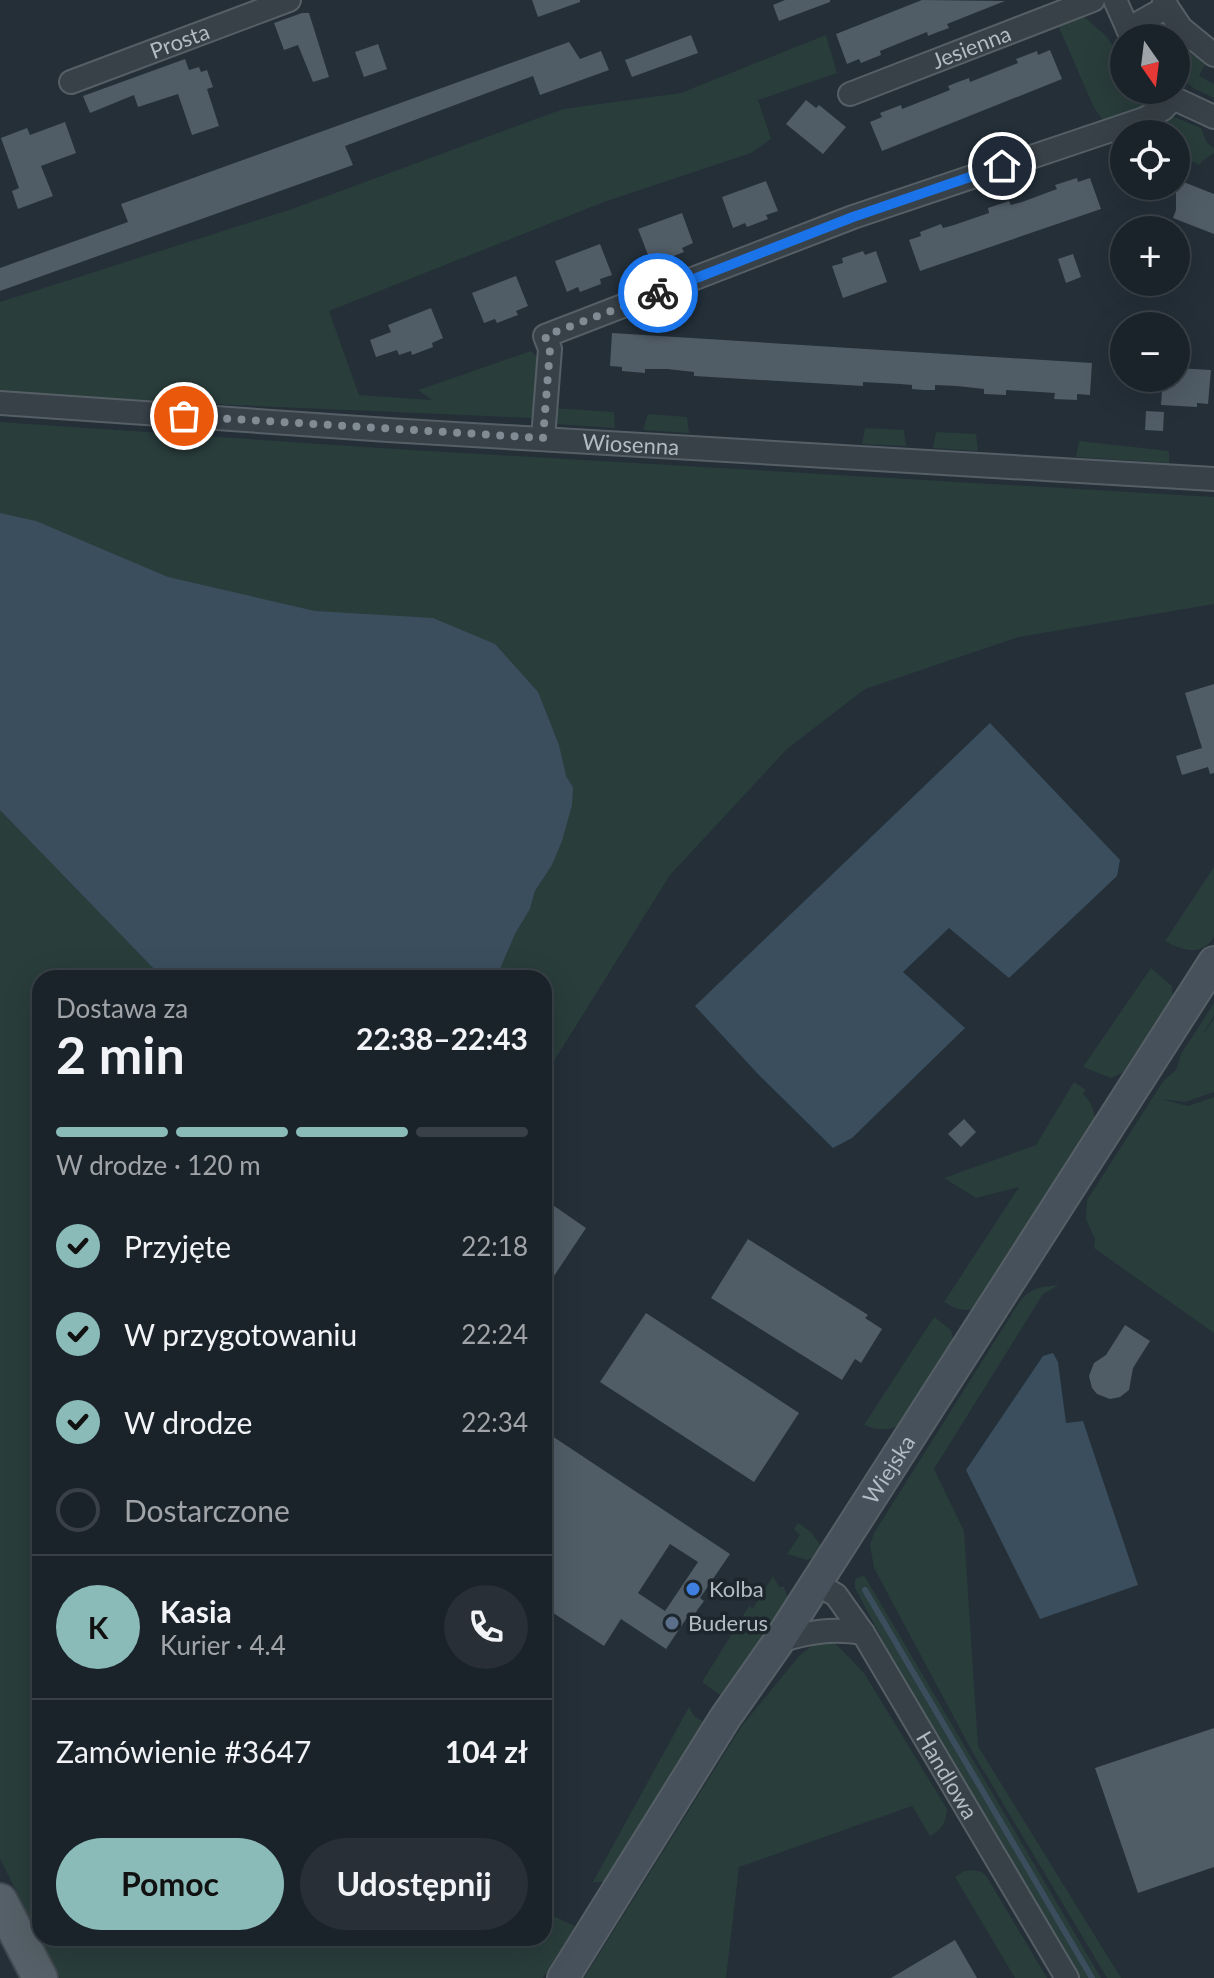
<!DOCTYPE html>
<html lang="pl">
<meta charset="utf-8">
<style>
body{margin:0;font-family:Lato,sans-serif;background:#282f36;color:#f1f3f6;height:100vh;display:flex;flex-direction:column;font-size:30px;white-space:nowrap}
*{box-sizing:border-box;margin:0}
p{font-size:26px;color:#a0a4a8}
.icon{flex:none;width:44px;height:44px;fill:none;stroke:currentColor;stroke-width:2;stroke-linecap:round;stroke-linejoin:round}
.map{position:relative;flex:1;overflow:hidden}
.panel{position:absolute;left:32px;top:970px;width:520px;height:976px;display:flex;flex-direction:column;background:#1b232a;border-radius:24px;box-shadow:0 8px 32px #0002,0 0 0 2px #394047}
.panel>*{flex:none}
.needle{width:52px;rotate:166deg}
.buttons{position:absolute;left:1110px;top:24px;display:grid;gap:16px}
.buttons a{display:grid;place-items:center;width:80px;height:80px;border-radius:50%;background:#1b232a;box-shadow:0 8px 32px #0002,0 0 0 2px #394047;font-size:40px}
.pin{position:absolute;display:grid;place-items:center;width:68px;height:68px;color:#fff;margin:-34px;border:4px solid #fff;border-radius:50%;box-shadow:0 2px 8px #0007}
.courier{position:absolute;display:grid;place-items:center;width:80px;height:80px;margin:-40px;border:6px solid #1a73e8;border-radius:50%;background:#fff;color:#222;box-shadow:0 2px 10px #0007}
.overview em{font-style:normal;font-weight:700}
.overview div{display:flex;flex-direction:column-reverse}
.overview{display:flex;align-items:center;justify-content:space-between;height:136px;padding:0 24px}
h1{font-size:52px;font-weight:700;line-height:60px}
.bar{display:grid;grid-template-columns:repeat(4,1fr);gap:12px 8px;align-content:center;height:96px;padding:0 24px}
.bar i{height:10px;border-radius:6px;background:#394047}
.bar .active{background:#8bbbb9}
.bar p{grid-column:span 4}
.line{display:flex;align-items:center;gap:20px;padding:0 24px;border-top:2px solid #394047}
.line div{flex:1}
.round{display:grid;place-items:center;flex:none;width:84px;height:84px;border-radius:42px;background:#282f36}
ol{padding:0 24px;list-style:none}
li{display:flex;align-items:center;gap:24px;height:88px}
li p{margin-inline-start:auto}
li .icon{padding:8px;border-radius:50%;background:#8bbbb9;color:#111;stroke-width:4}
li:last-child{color:#a0a4a8}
li i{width:44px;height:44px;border:4px solid #394047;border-radius:50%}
.button{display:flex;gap:16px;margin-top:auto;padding:16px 24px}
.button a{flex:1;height:92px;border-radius:48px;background:#8bbbb9;color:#111;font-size:32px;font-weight:700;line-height:92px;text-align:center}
.button a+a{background:#282f36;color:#f1f3f6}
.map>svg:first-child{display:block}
</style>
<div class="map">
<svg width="1214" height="1978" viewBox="0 0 1214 1978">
<rect width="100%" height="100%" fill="#242f38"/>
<!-- green -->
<g fill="#293d3b">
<polygon points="1082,15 1107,37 1124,64 1124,90 1141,90 1152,105 1105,123 1094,108 1058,25"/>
<polygon points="826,35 837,73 758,100 771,139 751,153 604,202 329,311 359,395 432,400 418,390 531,351 540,360 532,418 0,395 0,302 292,209 563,109 681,93"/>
<polygon points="1176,40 1205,64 1199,76 1214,84 1214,98 1195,89 1176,75"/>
<polygon points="1172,116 1201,128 1207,143 1214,148 1214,153 1202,161 1200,165 1176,155 1176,134 1147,134 1149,129"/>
<polygon points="554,408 614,412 615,428 553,424"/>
<polygon points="648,414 687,417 689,433 643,430"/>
<polygon points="0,422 380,448 1214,497 1214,604 1019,637 865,689 787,749 670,875 544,1077 544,978 425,978 515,934 530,909 535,891 552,865 573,787 566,776 0,535"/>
<polygon points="865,428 904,430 906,446 862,444"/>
<polygon points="936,432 976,434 978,451 933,448"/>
<polygon points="1079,441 1169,451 1169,463 1076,457"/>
<polygon points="0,768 360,978 40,978 40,1938 0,1859"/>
<path d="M 1214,867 L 1214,937 C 1201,957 1184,951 1165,941 Z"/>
<polygon points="1151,968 1172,986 1173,1001 1122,1073 1111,1078 1083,1067"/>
<polygon points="1214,1003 1214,1016 1201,1037 1214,1019 1214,1092 1185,1102 1161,1099 1188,1106 1214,1097 1214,1333 1094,1248 1095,1239 1086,1219 1087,1200 1164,1080 1176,1070 1181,1054"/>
<path d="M 1074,1082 L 1086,1090 L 1083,1094 C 1093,1104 1097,1114 1092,1127 L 1008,1252 L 983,1302 C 970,1315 958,1310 944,1302 L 1019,1187 L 976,1198 L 944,1178 L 1036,1145 Z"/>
<path d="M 1059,1285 L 1043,1294 L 934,1469 L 964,1531 L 978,1746 L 1121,1978 L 1107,1978 L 973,1753 L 874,1568 L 870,1545 L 874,1533 L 1020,1301 C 1032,1287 1042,1287 1059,1285 Z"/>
<path d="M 934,1317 L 951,1330 L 954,1346 L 905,1423 C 890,1431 879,1431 864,1425 Z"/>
<polygon points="798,1523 811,1532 822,1548 816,1557 807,1560 787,1554 800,1535 794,1529"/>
<polygon points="864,1575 1101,1978 1080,1978 918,1707 855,1588 855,1579"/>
<polygon points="773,1576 779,1587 784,1587 789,1602 723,1697 702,1682 749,1606 753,1608"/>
<path d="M 824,1642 L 835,1643 L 864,1673 L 947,1809 C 945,1824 943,1829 930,1836 L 912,1806 L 739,1867 L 726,1978 L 584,1978 L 741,1727 L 799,1656 L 813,1645 Z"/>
<polygon points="689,1707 694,1716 705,1723 606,1882 593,1882"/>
<polygon points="973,1870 982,1872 987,1877 1047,1978 1015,1978 955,1877 964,1871"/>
<polygon points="544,1912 575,1926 543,1978 60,1978 40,1938 544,1938"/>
</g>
<!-- water -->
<g fill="#3a4e5d">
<polygon points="0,513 36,521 168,577 315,611 433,618 495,644 538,692 559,745 566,776 573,787 572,805 562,841 552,865 535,891 530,909 515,934 496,978 167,978 159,974 0,810"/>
<polygon points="990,723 1120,860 1117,876 1009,978 949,928 903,972 965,1028 852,1138 833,1148 757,1073 695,1006"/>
<polygon points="1053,1353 1058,1362 1066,1423 1083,1421 1138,1585 1040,1619 966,1470 1043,1356"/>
</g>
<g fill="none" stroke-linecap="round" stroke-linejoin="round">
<!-- stream -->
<polyline stroke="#3a4e5d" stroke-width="6" points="865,1590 1092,1978"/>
</g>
<!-- building -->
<g fill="#505c66" fill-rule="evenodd">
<polygon points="532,0 580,0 580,2 538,17"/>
<polygon points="785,0 830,0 830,2 779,21 773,5"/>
<polygon points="922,0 1005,1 947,24 949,28 938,32 928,36 927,32 880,51 881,55 861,63 859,59 847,64 836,34"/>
<polygon points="302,13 309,13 329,77 313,82 298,45 284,50 274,23"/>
<polygon points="691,35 698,53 632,77 625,60"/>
<polygon points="569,42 580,59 601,51 609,70 540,95 533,76 345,146 353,165 0,291 0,268 128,222 121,204"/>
<polygon points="378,44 387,69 364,77 355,52"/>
<polygon points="1050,50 1062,79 882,151 870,122 882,117 880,113 901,105 902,109 950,90 948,86 958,82 969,78 970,82 1018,63 1016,59 1037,51 1038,55"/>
<polygon points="185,59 189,70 199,67 201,72 207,70 213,87 207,89 219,126 192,135 178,94 138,107 134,95 90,113 83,96"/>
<polygon points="806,100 816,108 819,105 846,127 823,154 786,124"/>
<polygon points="65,122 76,153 41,166 53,196 18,209 12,191 19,188 1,138 27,128 30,135"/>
<polygon points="1077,178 1078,182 1090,178 1101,209 920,271 909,240 921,236 920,232 941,224 943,228 954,225 989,213 988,208 1009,201 1011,205 1022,202 1057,189 1055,185"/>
<polygon points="1176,179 1214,194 1214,234 1173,218 1176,210"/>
<polygon points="766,181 778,211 766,215 768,219 747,227 745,223 733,228 722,197"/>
<polygon points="682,213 693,243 682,248 684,252 663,260 661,256 650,260 638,229"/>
<polygon points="600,244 612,275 600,279 601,284 580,292 578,287 567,292 555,261"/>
<polygon points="863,251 865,255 876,251 887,282 843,298 832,266 843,263 842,258"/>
<polygon points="1073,254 1081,277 1066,283 1058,259"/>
<polygon points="516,276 528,306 516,311 518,315 497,323 495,319 484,323 472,293"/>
<polygon points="431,308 443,338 432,343 433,347 412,355 411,351 399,355 397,350 376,357 370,340 391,332 388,325"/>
<polygon points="612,333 1092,363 1090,395 1077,394 1077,400 1054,399 1055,393 1006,390 1006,395 984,394 984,389 957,386 935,385 935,390 924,390 912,389 912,385 900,384 863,382 863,386 694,376 694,372 667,369 645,369 645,373 622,371 622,367 610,366"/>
<polygon points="1176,368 1211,370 1208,404 1197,403 1197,407 1161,405 1163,378 1176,378"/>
<polygon points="1146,411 1164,412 1163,431 1145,430"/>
<polygon points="1214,684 1214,773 1210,774 1208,767 1182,775 1176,756 1202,748 1185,693"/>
<polygon points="964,1119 976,1132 961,1147 948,1134"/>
<polygon points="544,1199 586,1228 544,1291"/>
<polygon points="748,1239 868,1315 865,1318 882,1329 861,1363 855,1359 842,1380 711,1298"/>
<polygon points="646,1313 799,1413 754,1482 600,1382"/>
<polygon points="1125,1325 1150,1341 1133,1368 1129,1390 1120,1397 1110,1399 1097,1394 1092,1388 1089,1376 1094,1363 1106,1355"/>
<path d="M 552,1436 L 730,1554 L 700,1598 L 704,1601 L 698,1609 L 692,1619 L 688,1616 L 666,1649 L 621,1619 L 604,1646 L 544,1607 L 544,1448 ZM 670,1544 L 698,1562 L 665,1611 L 638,1593 Z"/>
<polygon points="1214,1728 1214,1867 1138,1893 1095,1768"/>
<polygon points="955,1940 977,1978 891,1978"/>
</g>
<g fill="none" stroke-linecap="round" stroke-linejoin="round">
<defs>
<g id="street">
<polyline points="1115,0 1132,38"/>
<polyline points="1167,7 1181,28 1214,55"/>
<polyline points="1128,29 1167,7 1164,0"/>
<path id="s1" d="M 71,82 L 289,0"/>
<polyline points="1166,90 1173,98 1214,117"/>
<path id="s2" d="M 850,94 L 1093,0"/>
<path id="s3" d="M 0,403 L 388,430 L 1214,479"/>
<polyline points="543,438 550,349 545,336 853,217 1144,119 1163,109 1173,98"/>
<path id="s4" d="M 815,1583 L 836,1595 L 863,1633 L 1067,1978"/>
<path d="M 779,1641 C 808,1632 832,1628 863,1633"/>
</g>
<g id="secondary">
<path id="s5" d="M 563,1978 L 725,1718 L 779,1641 L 1214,962"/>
</g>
<polyline id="primary" points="0,1901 40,1978"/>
</defs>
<!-- street casing -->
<use href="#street" stroke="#565f66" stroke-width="26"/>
<!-- secondary casing -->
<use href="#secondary" stroke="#565f66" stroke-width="34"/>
<!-- primary casing -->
<use href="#primary" stroke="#414a51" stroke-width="38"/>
<!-- street -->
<use href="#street" stroke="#384148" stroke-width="22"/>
<!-- secondary -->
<use href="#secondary" stroke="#46515b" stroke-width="30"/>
<!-- primary -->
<use href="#primary" stroke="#566068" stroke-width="34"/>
</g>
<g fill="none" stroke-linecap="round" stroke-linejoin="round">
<!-- done -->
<polyline stroke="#818b93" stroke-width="8" stroke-dasharray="0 14.4" points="184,416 543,438 550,349 545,336 658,293"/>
<!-- route -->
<polyline stroke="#1a73e8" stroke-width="10" points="658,293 853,217 1002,166"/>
</g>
<!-- markers -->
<circle fill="#3f7fe0" stroke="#1d262d" stroke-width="3" cx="693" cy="1589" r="8"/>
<circle fill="#5c6f8a" stroke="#1d262d" stroke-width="3" cx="672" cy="1623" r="8"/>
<g text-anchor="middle" stroke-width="7" stroke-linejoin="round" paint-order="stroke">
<!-- street labels -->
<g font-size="22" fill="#b3bcc4" stroke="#1d262d">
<text dy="8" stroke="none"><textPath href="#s1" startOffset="116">Prosta</textPath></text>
<text dy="8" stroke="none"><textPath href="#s2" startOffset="130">Jesienna</textPath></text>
<text dy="8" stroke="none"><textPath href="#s3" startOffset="632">Wiosenna</textPath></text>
<text dy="8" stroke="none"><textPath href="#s5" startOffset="604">Wiejska</textPath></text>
<text dy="8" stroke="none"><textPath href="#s4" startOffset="236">Handlowa</textPath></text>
</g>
<!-- poi labels -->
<g font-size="22" fill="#b3bcc4" stroke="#1d262d" text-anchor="start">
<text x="709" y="1597">Kolba</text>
<text x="688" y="1631">Buderus</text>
</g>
</g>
</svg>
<div class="buttons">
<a><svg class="needle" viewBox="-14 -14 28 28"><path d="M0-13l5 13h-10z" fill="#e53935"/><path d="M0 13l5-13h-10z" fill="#a0a4a8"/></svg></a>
<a><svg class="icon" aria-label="locate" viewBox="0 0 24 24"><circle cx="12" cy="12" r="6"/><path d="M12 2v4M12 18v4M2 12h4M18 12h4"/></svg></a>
<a>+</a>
<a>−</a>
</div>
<div class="pin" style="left:184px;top:416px;background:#ea580c"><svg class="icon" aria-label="bag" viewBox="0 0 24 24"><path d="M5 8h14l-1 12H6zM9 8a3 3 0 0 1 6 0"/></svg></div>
<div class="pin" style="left:1002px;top:166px;background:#1f2937"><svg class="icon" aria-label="home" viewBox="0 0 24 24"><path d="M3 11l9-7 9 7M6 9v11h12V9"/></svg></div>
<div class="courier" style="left:658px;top:293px"><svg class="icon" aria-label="bike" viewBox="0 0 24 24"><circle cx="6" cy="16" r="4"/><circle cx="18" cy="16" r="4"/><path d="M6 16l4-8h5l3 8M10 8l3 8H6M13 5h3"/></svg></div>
<section class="panel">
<div class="overview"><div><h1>2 min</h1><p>Dostawa za</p></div><em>22:38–22:43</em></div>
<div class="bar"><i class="active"></i><i class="active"></i><i class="active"></i><i></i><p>W drodze · 120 m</p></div>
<ol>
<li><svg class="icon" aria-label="check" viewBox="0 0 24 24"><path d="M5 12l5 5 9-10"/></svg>Przyjęte<p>22:18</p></li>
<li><svg class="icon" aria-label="check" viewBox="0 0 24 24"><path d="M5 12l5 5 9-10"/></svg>W przygotowaniu<p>22:24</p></li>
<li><svg class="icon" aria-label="check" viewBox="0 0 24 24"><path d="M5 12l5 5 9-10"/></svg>W drodze<p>22:34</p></li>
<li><i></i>Dostarczone</li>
</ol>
<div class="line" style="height:144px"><b class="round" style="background:#8bbbb9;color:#111">K</b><div><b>Kasia</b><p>Kurier · 4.4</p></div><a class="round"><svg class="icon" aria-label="phone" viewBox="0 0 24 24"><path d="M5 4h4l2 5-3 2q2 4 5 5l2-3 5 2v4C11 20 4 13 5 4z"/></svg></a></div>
<div class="line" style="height:104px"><div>Zamówienie #3647</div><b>104 zł</b></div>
<div class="button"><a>Pomoc</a><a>Udostępnij</a></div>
</section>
</div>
